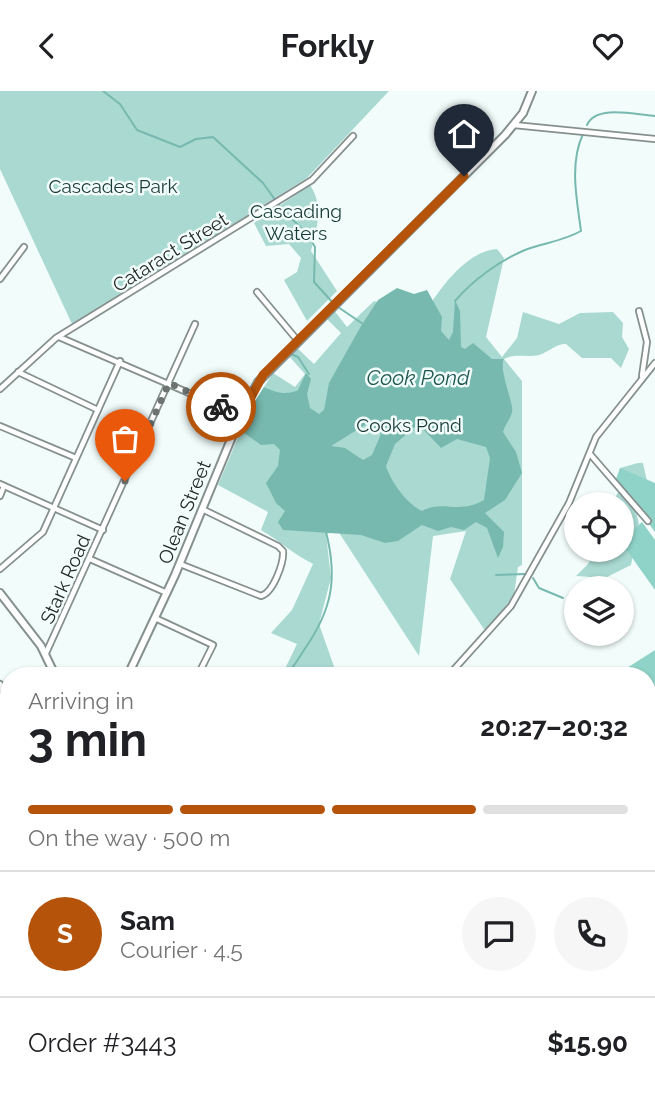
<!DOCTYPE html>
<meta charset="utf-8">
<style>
body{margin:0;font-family:Raleway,sans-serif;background:#f6f6f6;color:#202124;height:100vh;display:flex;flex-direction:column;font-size:26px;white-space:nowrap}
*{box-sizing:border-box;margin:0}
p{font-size:23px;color:#757577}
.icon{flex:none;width:38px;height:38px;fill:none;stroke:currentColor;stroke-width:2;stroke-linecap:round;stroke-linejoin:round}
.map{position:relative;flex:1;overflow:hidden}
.details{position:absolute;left:0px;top:576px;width:656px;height:436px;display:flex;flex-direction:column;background:#fff;border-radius:28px 28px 0 0;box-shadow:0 2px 5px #0004}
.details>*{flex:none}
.tools{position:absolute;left:564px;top:401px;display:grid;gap:14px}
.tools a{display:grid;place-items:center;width:70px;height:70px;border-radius:50%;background:#fff;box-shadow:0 2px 5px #0004;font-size:35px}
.pin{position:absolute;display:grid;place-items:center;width:60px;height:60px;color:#fff;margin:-72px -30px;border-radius:50% 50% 50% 0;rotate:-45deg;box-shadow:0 0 7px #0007}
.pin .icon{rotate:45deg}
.courier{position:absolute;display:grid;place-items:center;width:70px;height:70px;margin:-35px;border:5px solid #b45309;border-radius:50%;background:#fff;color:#222;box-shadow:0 2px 9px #0007}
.overview em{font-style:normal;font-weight:700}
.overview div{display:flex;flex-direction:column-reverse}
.overview{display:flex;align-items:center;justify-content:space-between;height:119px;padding:0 28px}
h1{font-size:46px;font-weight:700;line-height:52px}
.bar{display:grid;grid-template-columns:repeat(4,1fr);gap:10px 7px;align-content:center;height:84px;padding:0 28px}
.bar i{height:9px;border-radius:5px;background:#e0e0e0}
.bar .current{background:#b45309}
.bar p{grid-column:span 4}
.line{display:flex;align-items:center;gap:18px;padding:0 28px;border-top:2px solid #e0e0e0}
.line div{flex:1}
.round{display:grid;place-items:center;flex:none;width:74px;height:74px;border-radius:37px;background:#f6f6f6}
header{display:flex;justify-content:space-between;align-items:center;height:91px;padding:0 28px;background:#fff;font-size:32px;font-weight:700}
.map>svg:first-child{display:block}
</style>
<header><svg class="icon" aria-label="back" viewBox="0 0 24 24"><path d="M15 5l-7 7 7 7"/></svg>Forkly<svg class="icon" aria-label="heart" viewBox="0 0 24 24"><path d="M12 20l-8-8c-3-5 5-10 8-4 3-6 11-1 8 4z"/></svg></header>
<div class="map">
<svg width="655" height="1010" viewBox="0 0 655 1010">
<rect width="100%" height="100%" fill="#f2fdfb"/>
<!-- built -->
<g fill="#ddf1ee">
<polygon points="9,889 9,1003 14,1003 11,1010 0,1010 0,902"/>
<polygon points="124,1003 213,1003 205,1010 127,1010"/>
</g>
<!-- green -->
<g fill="#a9d9d1">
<polygon points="0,0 389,0 307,87 72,233 0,78"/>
<path d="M 310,94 C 324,115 317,138 311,160 L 337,200 L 307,230 L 284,189 L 297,181 L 301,167 L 289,153 L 266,155 L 254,132 Z"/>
<path d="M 497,158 L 504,167 L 486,246 L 502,266 L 517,247 L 523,221 L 559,233 L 580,222 L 613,221 L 623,232 L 622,246 L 629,258 L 621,277 L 611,267 L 582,267 L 566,253 C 555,253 549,261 539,264 C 527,267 515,262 504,268 L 522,290 L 522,474 L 518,476 L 514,504 L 486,541 L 450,488 L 466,440 L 433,445 L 419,565 L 338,440 L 326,443 L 331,487 L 319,533 L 337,584 L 282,584 L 297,553 L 271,542 L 292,519 L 313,473 C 293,463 280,450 261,439 L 268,421 L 218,394 L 250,318 L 273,282 L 295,296 L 305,283 L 288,264 L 296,256 L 314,273 L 341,242 L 325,226 L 333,218 L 347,236 L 374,210 L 400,217 L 431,212 C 446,190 469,160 497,158 Z"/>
<polygon points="638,372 643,372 648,395 635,416 639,433 631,474 605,487 576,485 588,473 596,459 621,458 621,413 611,413 619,400 620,377"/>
</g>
<!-- forest -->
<g fill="#8fd3c8">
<polygon points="620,377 655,392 655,441 616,388"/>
<polygon points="642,431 655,449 655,499 621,451"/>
<polygon points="655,559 655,694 648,684 648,584 616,584"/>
</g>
<!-- water -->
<path fill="#77b9af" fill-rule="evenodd" d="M 397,197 L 414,203 L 427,199 L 442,226 L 441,240 L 449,249 L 453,241 L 455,209 L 460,220 L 461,256 L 465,258 L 473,252 L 492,268 L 504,268 C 499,277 510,303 512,316 C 514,324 505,333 503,341 L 516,361 L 522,382 L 505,409 L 485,422 L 504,441 L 503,456 L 498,467 L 487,437 L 476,431 L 464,439 L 451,436 L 438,440 L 422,434 L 398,450 L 385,452 L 361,444 L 283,439 L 278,431 L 285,420 L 276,412 L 266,392 L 278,375 L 280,359 L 274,353 L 261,354 L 243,341 L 246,325 L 264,296 C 274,301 286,305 298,299 L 306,282 L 311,288 L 307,303 L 310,317 L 319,323 L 324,319 L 329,292 L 361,235 L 378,209 ZM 368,332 L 381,343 L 372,364 L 363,369 L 345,357 L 331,355 ZM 416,335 L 421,336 L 441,357 L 457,348 L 486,356 L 490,367 L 484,409 C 458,424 443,408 422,420 C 407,413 391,391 386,375 L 395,353 Z"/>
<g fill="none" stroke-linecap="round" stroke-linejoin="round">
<!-- stream -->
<g stroke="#77b9af" stroke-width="2">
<polyline points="103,0 120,13 137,39 180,56 196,48 213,46 263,92 281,117 308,144 315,156 314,191 334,213"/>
<path d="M 587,34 C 596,13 637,24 655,25"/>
<path d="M 455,210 C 473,189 499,170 525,159 C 544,152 563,150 581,140 C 577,109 569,73 583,43"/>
<polyline points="338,216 363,233"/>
<polyline points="291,263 298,266 309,283"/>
<polyline points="496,484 526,483"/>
<polyline points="533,487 539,497 563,507"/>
<path d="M 284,584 C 293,579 298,568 304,559 C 332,519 338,488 326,441"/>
<polyline points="0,787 9,786"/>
</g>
<defs>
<g id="minor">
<polyline points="514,34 655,48"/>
<polyline points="0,188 24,156"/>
<polyline points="257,201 298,250"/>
<polyline points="639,220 647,251 642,285"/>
<polyline points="59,246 240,324"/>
<polyline points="18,281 98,319"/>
<polyline points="0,298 56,247 312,89 353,45"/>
<polyline points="0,335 76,367"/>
<polyline points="590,363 648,430"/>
<polyline points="0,393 103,439"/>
<polyline points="0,405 4,395"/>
<polyline points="90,468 167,502"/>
<path d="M 180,473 L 261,505 C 273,502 284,472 283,460 L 278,455 L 202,418"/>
<polyline points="0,478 43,441 120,270"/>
<polyline points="155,527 213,554 198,584"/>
<polyline points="46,562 195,233"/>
<polyline points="449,584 511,515 569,412 596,346 655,272"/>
<polyline points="0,593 9,613"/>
<polyline points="648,729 655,739"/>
<polyline points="0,816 9,810"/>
<polyline points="648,822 655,814"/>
<polyline points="648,884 655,884"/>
<polyline points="0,895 9,880"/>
<polyline points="648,977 655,972"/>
<polyline points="51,1010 55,1003"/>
<polyline points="214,1010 221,1003"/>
<polyline points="385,1010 399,1003"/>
<polyline points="436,1010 440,1003"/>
<polyline points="592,1010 604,1003"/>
</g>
<g id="tertiary">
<polyline points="0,502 41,555 55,584"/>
<polyline points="128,584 175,484 241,324 258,291 505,44 523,22 532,0"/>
</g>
<g id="secondary">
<polyline points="0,1000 9,999"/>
<polyline points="97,1003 117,1007"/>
</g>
<g id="primary">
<polyline points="0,731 9,751"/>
<polyline points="0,966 9,950"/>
</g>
</defs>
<!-- minor casing -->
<use href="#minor" stroke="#86908e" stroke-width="8"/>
<!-- tertiary casing -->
<use href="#tertiary" stroke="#86908e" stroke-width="10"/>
<!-- secondary casing -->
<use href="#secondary" stroke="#86908e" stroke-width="10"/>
<!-- primary casing -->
<use href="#primary" stroke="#86908e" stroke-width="10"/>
<!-- minor -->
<use href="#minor" stroke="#fff" stroke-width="4.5"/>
<!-- tertiary -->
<use href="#tertiary" stroke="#fff" stroke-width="6"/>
<!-- secondary -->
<use href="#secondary" stroke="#fff" stroke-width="6"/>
<!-- primary -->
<use href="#primary" stroke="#fff" stroke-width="7"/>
</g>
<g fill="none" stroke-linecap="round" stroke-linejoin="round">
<!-- done -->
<polyline stroke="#6c7371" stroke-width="7" stroke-dasharray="0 12.6" points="125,390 169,292 221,316"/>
<!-- route -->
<polyline stroke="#b45309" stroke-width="9" points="221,316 241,324 263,284 464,85"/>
</g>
<g text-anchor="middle" stroke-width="5" stroke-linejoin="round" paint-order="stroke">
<!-- park labels -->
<g font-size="19" fill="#193a36" stroke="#f2fdfb">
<text x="113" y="102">Cascades Park</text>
<text x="296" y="127">Cascading<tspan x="296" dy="22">Waters</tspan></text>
<text x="409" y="341">Cooks Pond</text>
</g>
<!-- street labels -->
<g font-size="19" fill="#242827" stroke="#f2fdfb">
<text transform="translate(170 161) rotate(-32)" y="7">Cataract Street</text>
<text transform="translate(184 421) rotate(-68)" y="7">Olean Street</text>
<text transform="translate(65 488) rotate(-66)" y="7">Stark Road</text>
</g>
<!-- water labels -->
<g font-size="21" font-style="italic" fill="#1f5750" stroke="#f2fdfb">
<text x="418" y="294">Cook Pond</text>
</g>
</g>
</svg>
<div class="tools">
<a><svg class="icon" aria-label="locate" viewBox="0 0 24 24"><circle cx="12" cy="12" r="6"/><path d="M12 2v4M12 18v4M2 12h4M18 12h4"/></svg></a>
<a><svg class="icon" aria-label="layers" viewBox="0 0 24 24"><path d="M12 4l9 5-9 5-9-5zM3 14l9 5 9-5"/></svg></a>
</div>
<div class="pin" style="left:125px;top:390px;background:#ea580c"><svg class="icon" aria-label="bag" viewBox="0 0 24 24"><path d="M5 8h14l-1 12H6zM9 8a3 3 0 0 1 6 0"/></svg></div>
<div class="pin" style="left:464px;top:85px;background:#1f2937"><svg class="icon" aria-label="home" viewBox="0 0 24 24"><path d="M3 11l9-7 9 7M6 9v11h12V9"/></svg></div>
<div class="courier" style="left:221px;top:316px"><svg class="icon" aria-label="bike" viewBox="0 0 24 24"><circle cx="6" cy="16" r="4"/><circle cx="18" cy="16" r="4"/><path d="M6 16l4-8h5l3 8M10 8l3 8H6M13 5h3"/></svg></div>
<section class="details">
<div class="overview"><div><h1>3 min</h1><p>Arriving in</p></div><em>20:27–20:32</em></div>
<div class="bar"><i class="current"></i><i class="current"></i><i class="current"></i><i></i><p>On the way · 500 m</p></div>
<div class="line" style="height:126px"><b class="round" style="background:#b45309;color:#fff">S</b><div><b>Sam</b><p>Courier · 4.5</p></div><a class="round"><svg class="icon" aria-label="chat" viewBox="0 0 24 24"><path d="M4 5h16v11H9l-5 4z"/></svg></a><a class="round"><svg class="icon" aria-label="phone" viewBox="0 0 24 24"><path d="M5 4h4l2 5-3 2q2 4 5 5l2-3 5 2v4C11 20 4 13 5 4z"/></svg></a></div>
<div class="line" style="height:91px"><div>Order #3443</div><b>$15.90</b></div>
</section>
</div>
